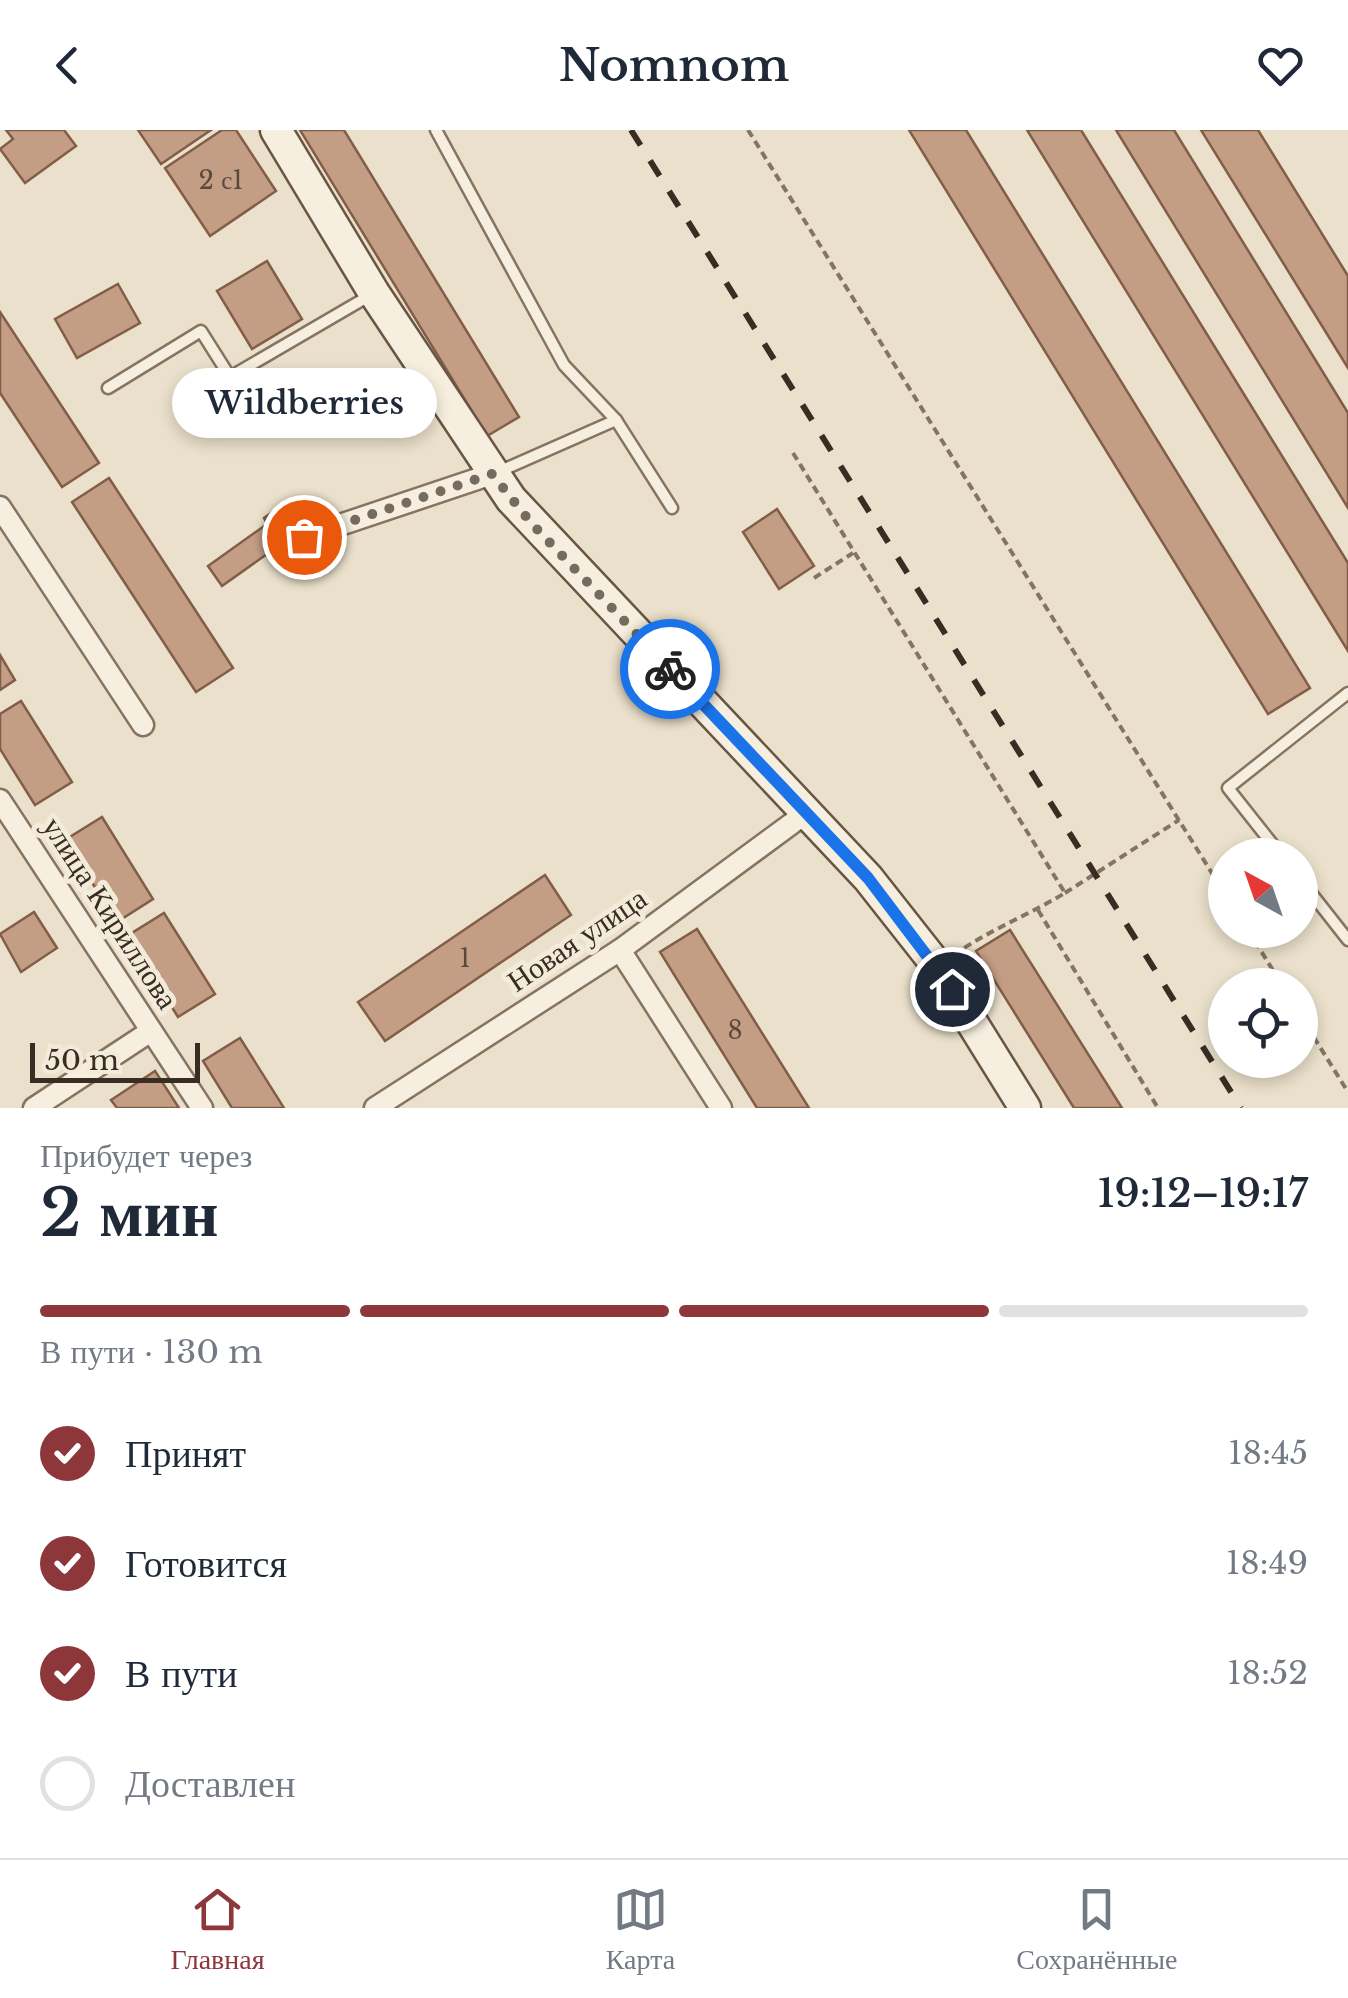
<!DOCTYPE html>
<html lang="ru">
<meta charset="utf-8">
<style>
body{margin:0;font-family:"Libre Baskerville",serif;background:#f2f2f3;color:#1f2937;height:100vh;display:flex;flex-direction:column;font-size:38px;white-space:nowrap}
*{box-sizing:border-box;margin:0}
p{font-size:32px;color:#747a83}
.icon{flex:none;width:55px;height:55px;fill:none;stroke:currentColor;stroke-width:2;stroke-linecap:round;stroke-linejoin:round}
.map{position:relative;height:978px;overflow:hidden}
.details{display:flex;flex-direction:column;background:#fff;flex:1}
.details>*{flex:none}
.needle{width:65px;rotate:320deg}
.fabs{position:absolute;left:1208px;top:708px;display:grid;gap:20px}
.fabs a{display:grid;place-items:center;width:110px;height:110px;border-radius:50%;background:#fff;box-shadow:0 5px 15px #0003;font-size:50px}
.scale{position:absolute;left:30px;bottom:25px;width:170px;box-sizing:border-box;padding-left:10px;border:5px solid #382c23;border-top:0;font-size:28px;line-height:35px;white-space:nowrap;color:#382c23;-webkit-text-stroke:8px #f3ebda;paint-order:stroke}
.pin{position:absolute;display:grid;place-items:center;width:85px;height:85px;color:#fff;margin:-42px;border:5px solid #fff;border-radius:50%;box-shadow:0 2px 10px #0007}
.courier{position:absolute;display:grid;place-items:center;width:100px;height:100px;margin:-50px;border:8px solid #1a73e8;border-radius:50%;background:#fff;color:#222;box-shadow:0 2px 12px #0007}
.bubble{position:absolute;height:70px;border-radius:35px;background:#fff;box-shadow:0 5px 15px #0003;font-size:32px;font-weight:600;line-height:70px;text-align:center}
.summary em{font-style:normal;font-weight:600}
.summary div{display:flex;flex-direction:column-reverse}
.summary{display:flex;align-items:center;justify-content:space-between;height:170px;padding:0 40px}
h1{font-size:65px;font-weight:600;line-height:75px}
.bar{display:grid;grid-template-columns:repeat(4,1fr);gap:15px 10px;align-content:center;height:120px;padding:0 40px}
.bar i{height:12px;border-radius:8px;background:#e0e1e3}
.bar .active{background:#8e373b}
.bar p{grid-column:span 4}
ol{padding:0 40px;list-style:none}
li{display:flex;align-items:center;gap:30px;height:110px}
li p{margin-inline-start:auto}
li .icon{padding:10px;border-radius:50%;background:#8e373b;color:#fff;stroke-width:4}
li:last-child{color:#747a83}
li i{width:55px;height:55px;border:5px solid #e0e1e3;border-radius:50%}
header{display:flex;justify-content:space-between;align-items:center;height:130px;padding:0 40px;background:#fff;font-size:45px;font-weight:600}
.dock{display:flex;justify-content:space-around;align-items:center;height:140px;border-top:2px solid #e0e1e3;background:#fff;font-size:28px;color:#747a83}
.dock a{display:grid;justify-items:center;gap:5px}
.dock .active{color:#8e373b}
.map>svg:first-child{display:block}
</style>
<header><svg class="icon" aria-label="back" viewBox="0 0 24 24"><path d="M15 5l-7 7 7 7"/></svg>Nomnom<svg class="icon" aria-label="heart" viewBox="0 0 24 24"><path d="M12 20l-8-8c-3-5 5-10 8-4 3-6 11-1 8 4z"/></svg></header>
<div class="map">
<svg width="1348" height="978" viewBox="0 0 1348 978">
<rect width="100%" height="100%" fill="#eae0cb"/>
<!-- building -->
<g fill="#c49d85" stroke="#825e49" stroke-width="2.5">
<polygon points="6,0 64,0 76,16 25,53 0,19 13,9"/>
<polygon points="138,0 211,0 161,34"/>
<polygon points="222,0 236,0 276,61 210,106 165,38"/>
<polygon points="300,0 344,0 519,287 487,306"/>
<polygon points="909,0 966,0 1310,558 1268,584"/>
<polygon points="1027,0 1081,0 1348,433 1348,521"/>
<polygon points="1116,0 1174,0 1348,283 1348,378"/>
<polygon points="1201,0 1258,0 1348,146 1348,238"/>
<polygon points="267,131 302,189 252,219 217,161"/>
<polygon points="118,154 140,193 77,228 55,189"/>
<polygon points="0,182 99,333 62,357 0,263"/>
<polygon points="109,348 233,538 196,562 72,372"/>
<polygon points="283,375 301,400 222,456 208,436 267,394 264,388"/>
<polygon points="777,379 814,436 779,459 743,402"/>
<polygon points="0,525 15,550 0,560"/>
<polygon points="21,571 72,652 35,675 0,619 0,584"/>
<polygon points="102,687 153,769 117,792 65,710"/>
<polygon points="545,745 571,785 385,911 358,872"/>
<polygon points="34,782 57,818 21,842 0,804"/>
<polygon points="164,783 215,864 178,887 127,806"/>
<polygon points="697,799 809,978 757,978 660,822"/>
<polygon points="1010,800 1122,978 1074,978 976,821"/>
<polygon points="240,908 284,978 232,978 203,931"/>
<polygon points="155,941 179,978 117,978 111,970"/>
</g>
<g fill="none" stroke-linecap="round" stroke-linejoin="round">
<defs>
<g id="service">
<polyline points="436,0 564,235 616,290 672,378"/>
<polyline points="108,258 201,201 230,247 369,166"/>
<polyline points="498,342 616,290"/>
<polyline points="1281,725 1228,658 1348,563"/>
<polyline points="1300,749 1348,810"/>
</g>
<g id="minor">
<polyline points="0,377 143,595"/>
<polyline points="304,407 492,344"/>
<polyline points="0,670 202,978"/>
<polyline points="620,820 721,978"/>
<polyline points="34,978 151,901"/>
<polyline points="375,978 620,820 806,683"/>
</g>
<polyline id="secondary" points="276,0 374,163 511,369 868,748 935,833 1025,978"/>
</defs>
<!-- service casing -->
<use href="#service" stroke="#867361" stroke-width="15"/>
<!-- minor casing -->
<use href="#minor" stroke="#867361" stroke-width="25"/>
<!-- secondary casing -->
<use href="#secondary" stroke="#685544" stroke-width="35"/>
<!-- path -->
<g stroke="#867361" stroke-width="4" stroke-dasharray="8 5" stroke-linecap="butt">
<polyline points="748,0 1225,764"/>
<path d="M 793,323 L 1065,763 C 1030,784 992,799 958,822"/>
<polyline points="814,448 853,423"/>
<polyline points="1065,763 1179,690"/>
<polyline points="1038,780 1158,978"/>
<polyline points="1248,800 1282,855"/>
<polyline points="1300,885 1348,962"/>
</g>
<!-- service -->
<use href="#service" stroke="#f6eede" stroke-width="10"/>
<!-- minor -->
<use href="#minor" stroke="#f6eede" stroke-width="20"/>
<!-- secondary -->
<use href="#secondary" stroke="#f6eede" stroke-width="30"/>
<!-- rail -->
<polyline stroke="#382c23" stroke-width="6" stroke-dasharray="18 18" stroke-linecap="butt" points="631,0 1241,978"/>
</g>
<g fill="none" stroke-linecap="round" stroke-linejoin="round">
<!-- done -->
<polyline stroke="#766b5e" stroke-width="10" stroke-dasharray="0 18" points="304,407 492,344 532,394 670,539"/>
<!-- route -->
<polyline stroke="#1a73e8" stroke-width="12" points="670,539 868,748 952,859"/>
</g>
<g text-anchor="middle" stroke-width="10" stroke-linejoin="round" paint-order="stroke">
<!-- number labels -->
<g font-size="25" fill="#5b483c">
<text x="221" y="59">2 с1</text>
<text x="465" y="837">1</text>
<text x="735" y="909">8</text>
</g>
<!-- street labels -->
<g font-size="30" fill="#382c23" stroke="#f3ebda">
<text transform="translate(110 783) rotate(57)" y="10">улица Кириллова</text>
<text transform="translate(577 810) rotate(-34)" y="10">Новая улица</text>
</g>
</g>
</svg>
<div class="fabs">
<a><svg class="needle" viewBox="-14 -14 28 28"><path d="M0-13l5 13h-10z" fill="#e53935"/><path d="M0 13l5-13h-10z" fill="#747a83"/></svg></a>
<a><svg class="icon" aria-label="locate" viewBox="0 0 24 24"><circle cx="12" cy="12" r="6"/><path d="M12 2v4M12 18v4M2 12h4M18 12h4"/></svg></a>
</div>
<div class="scale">50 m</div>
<div class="pin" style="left:304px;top:407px;background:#ea580c"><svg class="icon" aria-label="bag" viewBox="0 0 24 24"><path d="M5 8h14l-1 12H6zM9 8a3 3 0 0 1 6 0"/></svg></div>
<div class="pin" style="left:952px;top:859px;background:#1f2937"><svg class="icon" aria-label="home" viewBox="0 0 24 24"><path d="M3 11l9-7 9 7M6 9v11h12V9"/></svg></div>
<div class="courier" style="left:670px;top:539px"><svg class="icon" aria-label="bike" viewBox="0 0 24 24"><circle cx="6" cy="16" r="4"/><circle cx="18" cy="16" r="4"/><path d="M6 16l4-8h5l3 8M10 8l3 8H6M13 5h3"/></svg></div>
<div class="bubble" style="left:172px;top:238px;width:265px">Wildberries</div>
</div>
<section class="details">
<div class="summary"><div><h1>2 мин</h1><p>Прибудет через</p></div><em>19:12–19:17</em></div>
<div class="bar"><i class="active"></i><i class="active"></i><i class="active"></i><i></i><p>В пути · 130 m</p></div>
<ol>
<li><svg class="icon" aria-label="check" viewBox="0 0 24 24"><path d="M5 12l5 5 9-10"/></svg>Принят<p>18:45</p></li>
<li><svg class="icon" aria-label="check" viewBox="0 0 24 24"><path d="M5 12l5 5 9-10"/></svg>Готовится<p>18:49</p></li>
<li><svg class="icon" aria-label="check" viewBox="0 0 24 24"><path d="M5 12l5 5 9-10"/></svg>В пути<p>18:52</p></li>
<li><i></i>Доставлен</li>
</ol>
</section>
<nav class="dock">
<a class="active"><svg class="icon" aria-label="home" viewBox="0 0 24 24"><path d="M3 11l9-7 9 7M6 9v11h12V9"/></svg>Главная</a>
<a><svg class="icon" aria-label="map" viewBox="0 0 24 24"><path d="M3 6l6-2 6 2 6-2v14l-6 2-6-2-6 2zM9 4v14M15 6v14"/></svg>Карта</a>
<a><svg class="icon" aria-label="saved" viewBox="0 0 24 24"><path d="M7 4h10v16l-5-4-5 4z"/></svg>Сохранённые</a>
</nav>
